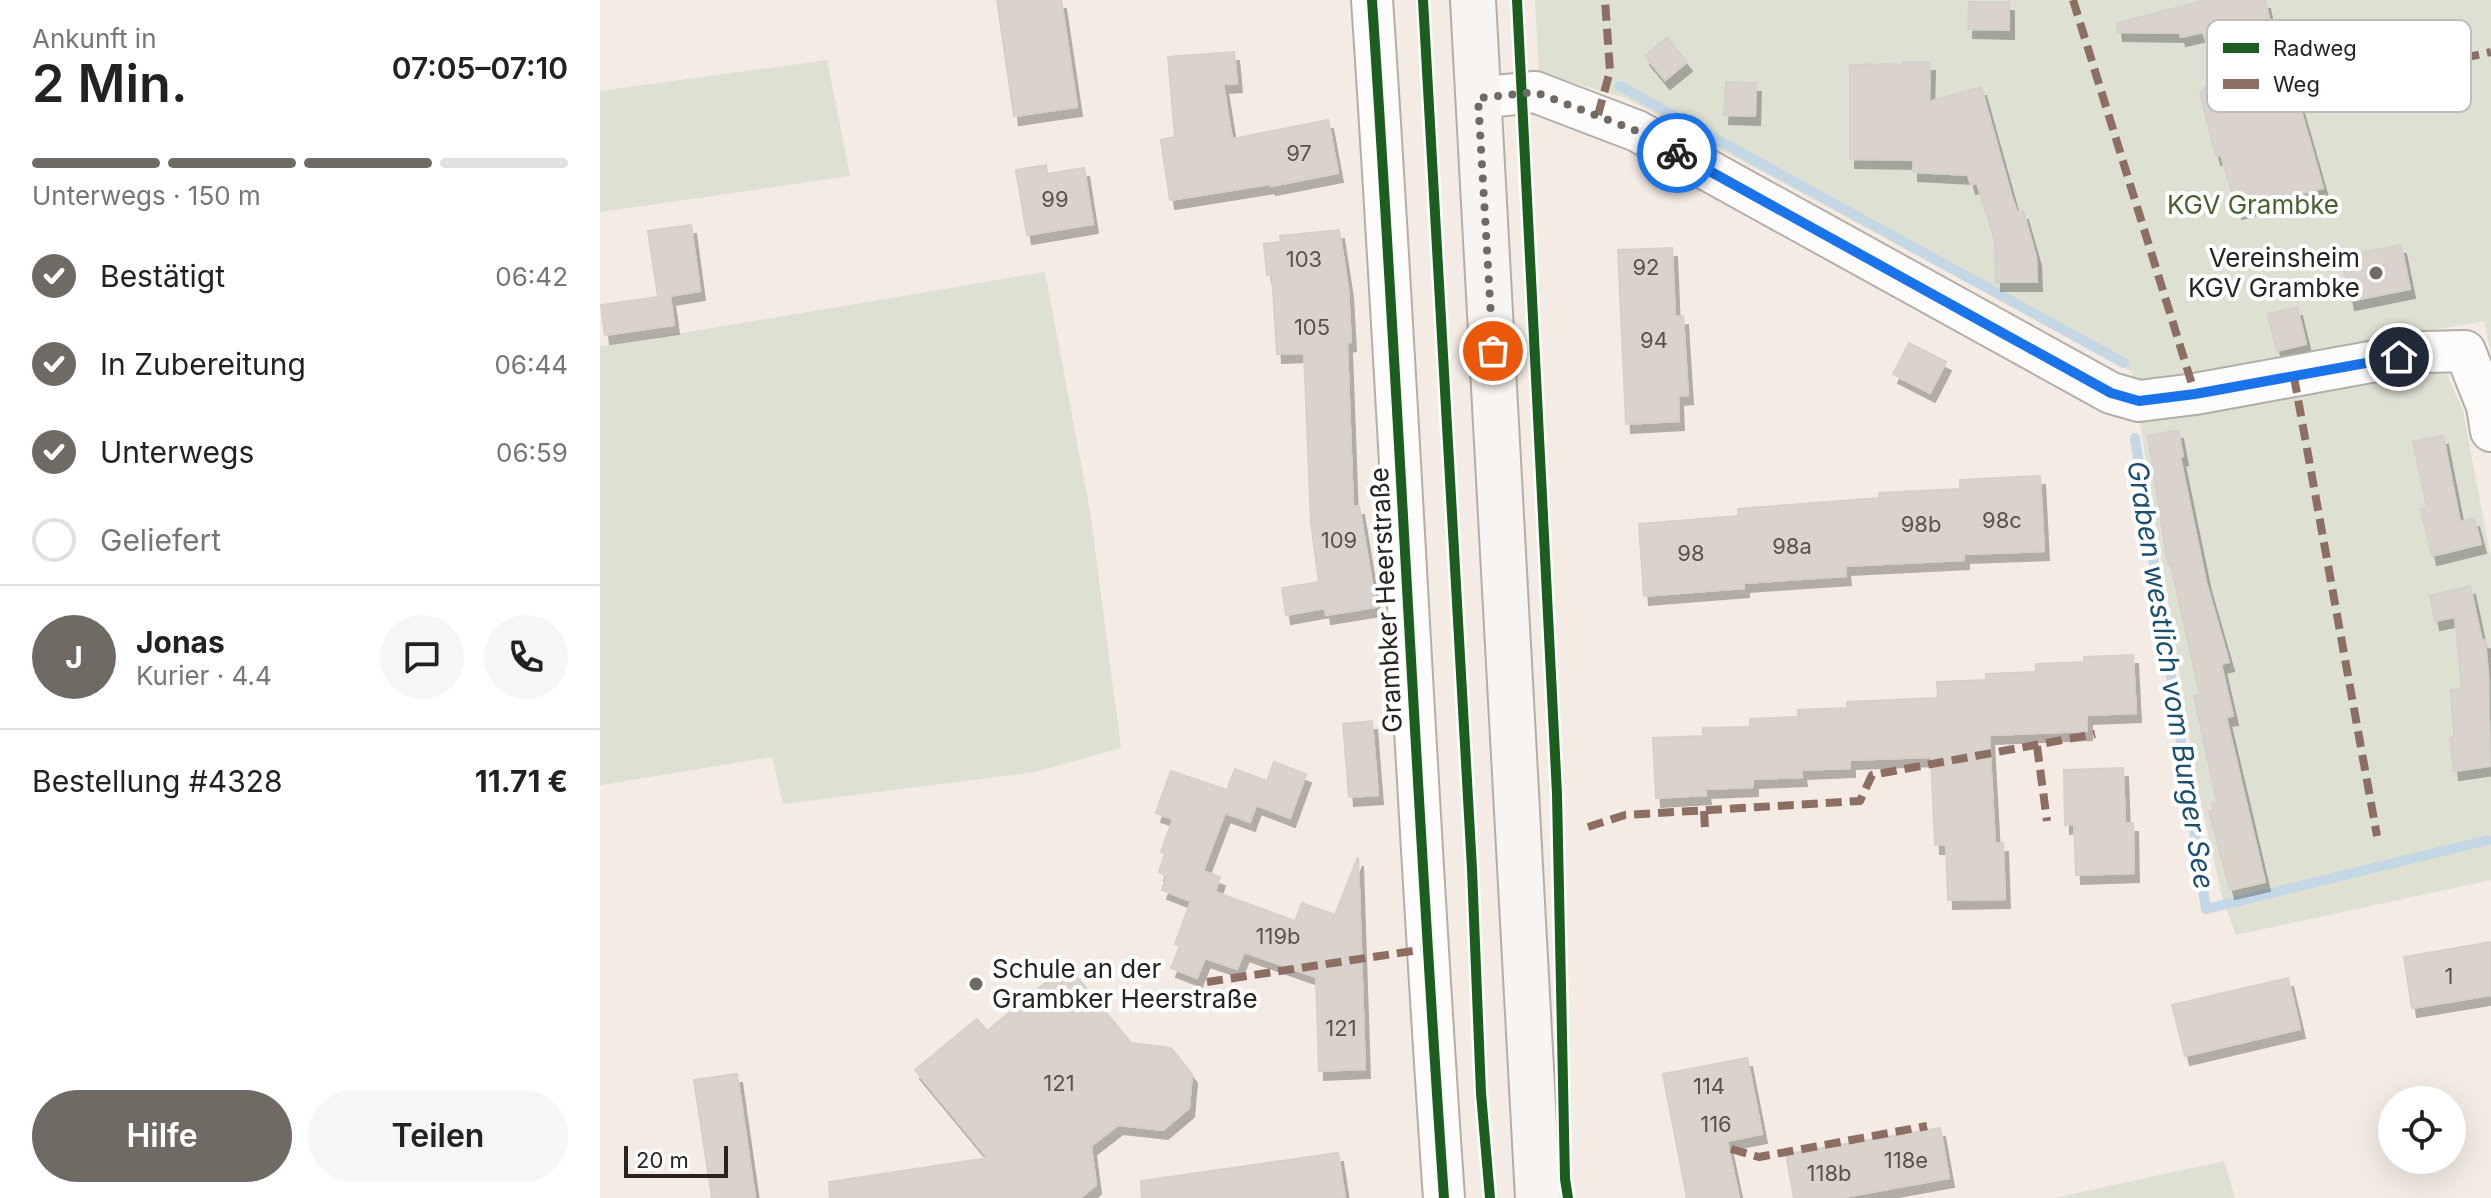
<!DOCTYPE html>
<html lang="de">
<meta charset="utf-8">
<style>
body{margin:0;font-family:Inter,sans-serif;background:#f6f6f6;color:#222;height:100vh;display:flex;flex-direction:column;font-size:30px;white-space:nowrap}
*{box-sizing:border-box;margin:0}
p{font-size:26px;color:#767676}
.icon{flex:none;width:44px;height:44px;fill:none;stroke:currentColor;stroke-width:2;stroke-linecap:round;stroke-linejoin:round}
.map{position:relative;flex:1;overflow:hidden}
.side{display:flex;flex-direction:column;background:#fff;width:600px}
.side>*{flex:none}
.fabs{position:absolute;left:1778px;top:1086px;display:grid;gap:16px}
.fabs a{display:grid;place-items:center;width:88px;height:88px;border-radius:50%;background:#fff;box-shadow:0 8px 32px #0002;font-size:40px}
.scale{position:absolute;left:24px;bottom:20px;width:104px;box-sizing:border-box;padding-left:8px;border:4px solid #292420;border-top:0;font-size:22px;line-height:28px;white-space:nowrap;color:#292420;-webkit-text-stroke:6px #fff;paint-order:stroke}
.pin{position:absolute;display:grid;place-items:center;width:68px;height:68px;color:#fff;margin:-34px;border:4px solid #fff;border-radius:50%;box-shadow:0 2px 8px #0007}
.courier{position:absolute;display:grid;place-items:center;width:80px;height:80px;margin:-40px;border:6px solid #1a73e8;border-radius:50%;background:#fff;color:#222;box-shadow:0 2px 10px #0007}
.head em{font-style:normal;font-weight:600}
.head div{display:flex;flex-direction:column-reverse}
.head{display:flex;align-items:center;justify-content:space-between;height:136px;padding:0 32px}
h1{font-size:52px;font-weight:600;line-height:60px}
.bar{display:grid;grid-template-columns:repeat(4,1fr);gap:12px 8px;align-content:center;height:96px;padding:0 32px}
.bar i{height:10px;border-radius:6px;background:#e0e0e0}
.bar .on{background:#706a65}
.bar p{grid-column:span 4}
.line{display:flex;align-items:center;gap:20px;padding:0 32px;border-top:2px solid #e0e0e0}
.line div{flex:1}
.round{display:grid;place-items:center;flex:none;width:84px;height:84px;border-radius:42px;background:#f6f6f6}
ol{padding:0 32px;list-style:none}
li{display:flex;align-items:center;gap:24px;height:88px}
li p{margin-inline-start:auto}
li .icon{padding:8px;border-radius:50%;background:#706a65;color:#fff;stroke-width:4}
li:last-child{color:#767676}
li i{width:44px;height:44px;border:4px solid #e0e0e0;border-radius:50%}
.primary-button{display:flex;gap:16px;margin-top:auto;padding:16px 32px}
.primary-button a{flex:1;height:92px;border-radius:48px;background:#706a65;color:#fff;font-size:32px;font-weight:600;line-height:92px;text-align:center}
.primary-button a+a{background:#f6f6f6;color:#222}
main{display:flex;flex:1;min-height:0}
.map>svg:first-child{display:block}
</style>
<main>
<section class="side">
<div class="head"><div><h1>2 Min.</h1><p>Ankunft in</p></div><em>07:05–07:10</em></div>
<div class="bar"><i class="on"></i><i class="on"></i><i class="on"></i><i></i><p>Unterwegs · 150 m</p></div>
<ol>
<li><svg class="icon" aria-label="check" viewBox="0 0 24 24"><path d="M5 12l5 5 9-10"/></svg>Bestätigt<p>06:42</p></li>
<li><svg class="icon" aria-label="check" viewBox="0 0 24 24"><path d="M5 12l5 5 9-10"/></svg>In Zubereitung<p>06:44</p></li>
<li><svg class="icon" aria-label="check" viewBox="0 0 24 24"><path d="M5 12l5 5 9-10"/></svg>Unterwegs<p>06:59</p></li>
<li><i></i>Geliefert</li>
</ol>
<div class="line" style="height:144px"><b class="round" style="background:#706a65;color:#fff">J</b><div><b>Jonas</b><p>Kurier · 4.4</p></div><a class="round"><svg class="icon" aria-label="chat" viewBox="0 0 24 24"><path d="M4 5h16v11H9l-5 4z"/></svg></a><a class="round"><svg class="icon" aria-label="phone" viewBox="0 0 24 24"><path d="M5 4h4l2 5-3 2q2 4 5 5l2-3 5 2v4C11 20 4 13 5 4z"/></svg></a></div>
<div class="line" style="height:104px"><div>Bestellung #4328</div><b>11.71 €</b></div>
<div class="primary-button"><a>Hilfe</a><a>Teilen</a></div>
</section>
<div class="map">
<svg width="1891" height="1198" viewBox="0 0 1891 1198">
<defs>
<filter id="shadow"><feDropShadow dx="5" dy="9" stdDeviation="0" flood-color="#0004"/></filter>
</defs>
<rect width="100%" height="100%" fill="#f3ebe4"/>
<!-- green -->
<g fill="#dee0d2">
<polygon points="935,0 1891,0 1891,353 1884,321 1828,331 1863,411 1891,559 1891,880 1636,935 1622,897 1597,785 1532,372 1026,98 939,72"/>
<polygon points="227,60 250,176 0,212 0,91"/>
<polygon points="445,272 490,511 521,748 435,772 183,804 172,757 0,785 0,347"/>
<polygon points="1624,1161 1635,1198 1454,1198"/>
</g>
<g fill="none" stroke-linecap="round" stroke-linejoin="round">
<!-- stream -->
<g stroke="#c3d7e5" stroke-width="10">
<polyline points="1020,86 1524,363"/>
<polyline points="1535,438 1606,909 1888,840"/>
</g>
</g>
<!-- building -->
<g fill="#dad2cd" stroke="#d6d0cb" stroke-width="2" filter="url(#shadow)">
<polygon points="397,0 461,0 477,107 414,116"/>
<polygon points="1607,0 1665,0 1687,101 1697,97 1723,188 1637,210 1621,155 1616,156 1600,93 1617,74 1603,32 1581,37 1580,33 1518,32 1517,23"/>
<polygon points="1369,2 1409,2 1409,30 1368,29"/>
<polygon points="1067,38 1087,62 1065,80 1045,56"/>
<polygon points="634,52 637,83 623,84 632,139 728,120 738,173 671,186 670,184 570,200 561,140 575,137 568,57"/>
<polygon points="1303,62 1330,62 1329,102 1381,87 1412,198 1417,212 1423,211 1436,257 1437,282 1396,282 1395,241 1377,183 1371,185 1368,175 1313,172 1313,160 1250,159 1250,65 1303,64"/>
<polygon points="1126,82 1156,83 1155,116 1124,115"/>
<polygon points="446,165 447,174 484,168 493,224 427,235 416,170"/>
<polygon points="91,225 100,291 70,296 74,325 5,335 1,305 58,297 48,231"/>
<polygon points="739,230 748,288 751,342 747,343 753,507 759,506 776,607 726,615 725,608 686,615 682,588 719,582 711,523 704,353 677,354 672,274 667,275 664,244 681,242 680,236"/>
<polygon points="1801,245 1810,289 1750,301 1741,257"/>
<polygon points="1072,248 1075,317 1083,316 1088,395 1078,396 1079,421 1026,424 1018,250"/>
<polygon points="1697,307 1706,344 1677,351 1668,314"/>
<polygon points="1309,343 1346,362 1330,393 1293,374"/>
<polygon points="1578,430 1583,456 1580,457 1606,582 1629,662 1621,664 1633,716 1626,717 1665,882 1630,890 1609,811 1614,810 1612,803 1617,802 1594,696 1600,695 1571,565 1568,565 1548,436"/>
<polygon points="1843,436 1860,522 1874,518 1881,544 1832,556 1821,509 1827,508 1813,441"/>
<polygon points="1440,476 1444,551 1364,554 1364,560 1245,566 1246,576 1144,583 1144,588 1044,596 1039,524 1139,516 1138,509 1279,498 1279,493 1360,489 1360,480"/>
<polygon points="1870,586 1882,641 1885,640 1888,673 1890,766 1854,771 1850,738 1854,737 1851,690 1862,689 1855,617 1835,621 1830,596"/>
<polygon points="1533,655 1536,713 1487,715 1487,731 1389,735 1395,843 1403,843 1405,899 1348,900 1346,845 1335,845 1331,757 1250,760 1250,768 1201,770 1202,777 1153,779 1153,787 1105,789 1106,795 1056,798 1053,738 1103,736 1103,728 1150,727 1150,719 1198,717 1198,710 1247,708 1247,702 1338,698 1337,682 1386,680 1386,674 1436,672 1436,664 1485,662 1484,657"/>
<polygon points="772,721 778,795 749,797 743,724"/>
<polygon points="674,762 706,774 690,818 656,805 650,822 625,813 603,871 620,877 615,892 695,921 702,903 735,915 758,857 765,1069 719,1071 716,977 644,952 637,969 605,958 597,978 571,968 580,946 575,944 591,901 562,890 567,876 559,872 565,853 561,852 573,819 556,813 571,771 627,790 635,769 667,781"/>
<polygon points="1523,768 1525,823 1533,823 1534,873 1476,875 1474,824 1465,825 1464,770"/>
<polygon points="1891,942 1891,995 1812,1008 1804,957"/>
<polygon points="467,965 531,1043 571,1048 592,1074 589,1108 563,1130 518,1125 491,1146 496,1185 480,1198 230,1198 229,1182 388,1158 315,1070 377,1019 387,1031"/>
<polygon points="1688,978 1700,1029 1585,1056 1572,1005"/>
<polygon points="1147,1058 1162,1134 1127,1141 1139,1198 1087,1198 1063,1074"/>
<polygon points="137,1074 155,1198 112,1198 94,1080"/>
<polygon points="1340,1128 1349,1178 1239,1198 1194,1198 1186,1154"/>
<polygon points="738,1153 745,1198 542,1198 541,1181"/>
</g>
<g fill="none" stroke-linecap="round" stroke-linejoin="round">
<defs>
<g id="minor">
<path d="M 772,0 C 799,399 816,799 844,1198"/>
<polyline points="878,98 935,92 1037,131 1511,393 1539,401 1595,394 1825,352 1865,351 1887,406 1891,431"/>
</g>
<polyline id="secondary" points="873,0 938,1198"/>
</defs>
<!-- minor casing -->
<use href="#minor" stroke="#b4aea9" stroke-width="44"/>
<!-- secondary casing -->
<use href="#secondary" stroke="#b4aea9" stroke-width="48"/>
<!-- minor -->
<use href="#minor" stroke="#fdfcfb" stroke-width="40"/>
<!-- secondary -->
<use href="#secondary" stroke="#f8f4f2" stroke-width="44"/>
<!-- quiet -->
<g stroke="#8d6e63" stroke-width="8" stroke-dasharray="16 8" stroke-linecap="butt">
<polyline points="1473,0 1595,394"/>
<polyline points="1793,73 1891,52"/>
<polyline points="998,115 1010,71 1005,0"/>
<polyline points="1694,377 1777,836"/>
<polyline points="1437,746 1447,821"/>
<polyline points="1104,811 1105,828"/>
<polyline points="988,827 1025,815 1260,801 1272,775 1495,734"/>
<polyline points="607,982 826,949"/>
<polyline points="1131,1149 1159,1157 1327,1126"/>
</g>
<defs>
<g id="cycleway">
<path d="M 772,0 C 799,399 816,799 844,1198"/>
<polyline points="823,0 872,869 881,1093 890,1198"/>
<polyline points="917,0 957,794 965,1179 968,1198"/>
</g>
</defs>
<!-- cycleway casing -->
<use href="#cycleway" stroke="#fff" stroke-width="15"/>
<!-- cycleway -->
<use href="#cycleway" stroke="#1b5e20" stroke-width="10"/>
</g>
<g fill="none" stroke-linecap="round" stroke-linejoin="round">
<!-- done -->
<polyline stroke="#706a65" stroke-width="8" stroke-dasharray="0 14.4" points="893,351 878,98 935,92 1037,131 1077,153"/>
<!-- route -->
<polyline stroke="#1a73e8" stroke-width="10" points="1077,153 1511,393 1539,401 1595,394 1799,357"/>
</g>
<!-- markers -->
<g fill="#706a65" stroke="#fff" stroke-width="3">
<circle cx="1776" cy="273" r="8"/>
<circle cx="376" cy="984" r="8"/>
</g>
<g text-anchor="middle" stroke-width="8" stroke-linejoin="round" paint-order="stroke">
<!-- number labels -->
<g font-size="22" fill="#58524e">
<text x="699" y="161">97</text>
<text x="455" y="207">99</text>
<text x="704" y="267">103</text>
<text x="1046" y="275">92</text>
<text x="712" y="335">105</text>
<text x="1054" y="348">94</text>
<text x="1402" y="528">98c</text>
<text x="1321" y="532">98b</text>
<text x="739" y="548">109</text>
<text x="1192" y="554">98a</text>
<text x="1091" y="561">98</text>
<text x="678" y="944">119b</text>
<text x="1849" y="984">1</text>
<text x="741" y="1036">121</text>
<text x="459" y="1091">121</text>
<text x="1109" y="1094">114</text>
<text x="1116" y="1132">116</text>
<text x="1306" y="1168">118e</text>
<text x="1229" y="1181">118b</text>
</g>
<!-- park labels -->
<g font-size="26" fill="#49602f" stroke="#fff">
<text x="1653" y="214">KGV Grambke</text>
</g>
<!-- poi labels -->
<g font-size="26" fill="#292420" stroke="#fff" text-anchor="end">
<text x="1760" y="267">Vereinsheim<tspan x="1760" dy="30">KGV Grambke</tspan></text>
<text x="392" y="978" text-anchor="start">Schule an der<tspan x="392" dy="30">Grambker Heerstraße</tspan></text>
</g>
<!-- street labels -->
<g font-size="26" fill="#292420" stroke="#fff">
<text transform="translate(786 600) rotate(-93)" y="9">Grambker Heerstraße</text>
</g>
<!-- water labels -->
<g font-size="28" font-style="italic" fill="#1b4f70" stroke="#fff">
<text transform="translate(1571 675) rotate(81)" y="10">Graben westlich vom Burger See</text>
</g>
</g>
<!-- legend -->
<rect x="1607" y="20" width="264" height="92" rx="12" fill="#fff" stroke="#bfbdbc" stroke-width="2"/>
<rect x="1623" y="43" width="36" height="10" fill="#1b5e20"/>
<rect x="1623" y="79" width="36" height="10" fill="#8d6e63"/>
<g font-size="22" fill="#292420">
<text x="1673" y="56">Radweg</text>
<text x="1673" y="92">Weg</text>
</g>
</svg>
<div class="fabs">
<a><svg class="icon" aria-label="locate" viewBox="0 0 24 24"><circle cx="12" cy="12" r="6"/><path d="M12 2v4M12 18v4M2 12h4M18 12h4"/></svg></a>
</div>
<div class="scale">20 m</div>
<div class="pin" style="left:893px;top:351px;background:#ea580c"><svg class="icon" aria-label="bag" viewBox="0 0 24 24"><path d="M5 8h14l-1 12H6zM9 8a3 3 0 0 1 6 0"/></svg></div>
<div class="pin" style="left:1799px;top:357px;background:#1f2937"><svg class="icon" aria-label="home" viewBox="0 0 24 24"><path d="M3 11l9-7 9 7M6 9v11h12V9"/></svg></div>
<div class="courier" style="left:1077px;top:153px"><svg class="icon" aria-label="bike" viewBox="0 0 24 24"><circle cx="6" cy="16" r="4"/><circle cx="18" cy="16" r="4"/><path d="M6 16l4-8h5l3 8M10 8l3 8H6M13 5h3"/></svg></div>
</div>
</main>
